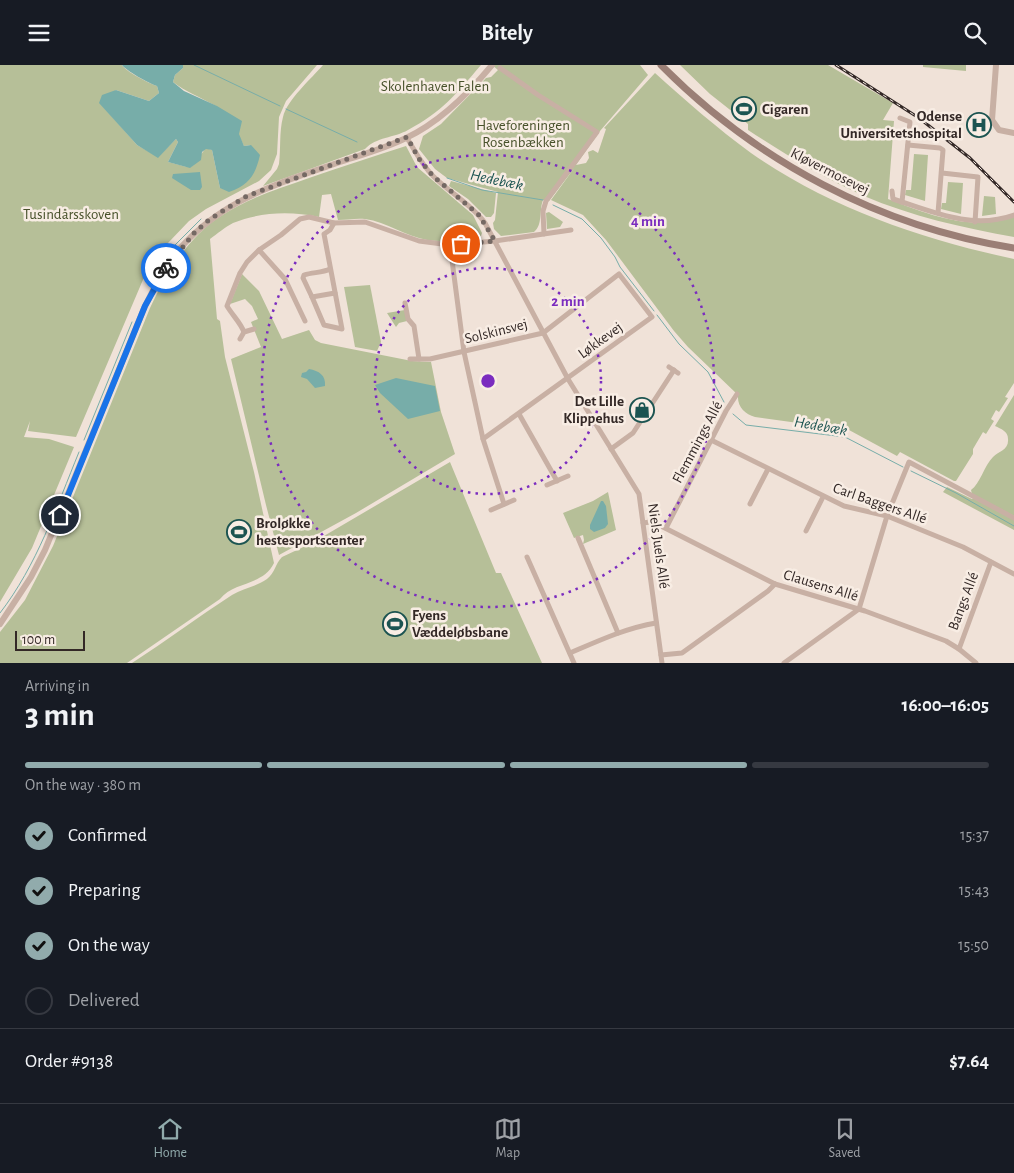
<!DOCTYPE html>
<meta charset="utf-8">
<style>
body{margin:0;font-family:"Alegreya Sans",sans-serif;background:#20242c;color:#f1f3f6;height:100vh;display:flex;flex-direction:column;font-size:19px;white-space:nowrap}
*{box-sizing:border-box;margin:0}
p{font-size:16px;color:#9ea1a6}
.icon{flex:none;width:28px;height:28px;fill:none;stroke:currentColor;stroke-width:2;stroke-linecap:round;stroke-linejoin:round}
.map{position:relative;height:598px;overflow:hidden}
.drawer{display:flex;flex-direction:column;background:#171b24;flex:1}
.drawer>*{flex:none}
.scale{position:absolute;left:15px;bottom:12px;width:70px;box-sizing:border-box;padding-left:5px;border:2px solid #332826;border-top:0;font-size:14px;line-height:18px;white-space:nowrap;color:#332826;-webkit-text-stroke:4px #f8ede4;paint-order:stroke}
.pin{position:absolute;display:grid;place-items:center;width:42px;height:42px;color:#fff;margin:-21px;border:2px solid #fff;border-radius:50%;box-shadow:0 1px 5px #0007}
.courier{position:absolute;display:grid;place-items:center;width:50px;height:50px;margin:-25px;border:4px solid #1a73e8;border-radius:50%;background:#fff;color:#222;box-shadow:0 1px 6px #0007}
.headline em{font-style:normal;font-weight:700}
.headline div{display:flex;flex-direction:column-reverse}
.headline{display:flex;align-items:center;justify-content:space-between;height:85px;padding:0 25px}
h1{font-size:32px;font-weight:700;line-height:38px}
.bar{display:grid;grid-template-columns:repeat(4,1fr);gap:8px 5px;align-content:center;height:60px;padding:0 25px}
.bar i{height:6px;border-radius:4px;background:#363941}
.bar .selected{background:#91abac}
.bar p{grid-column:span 4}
.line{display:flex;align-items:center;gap:12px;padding:0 25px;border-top:1px solid #363941}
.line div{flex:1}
ol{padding:0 25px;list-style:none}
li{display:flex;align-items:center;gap:15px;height:55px}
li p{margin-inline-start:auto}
li .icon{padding:5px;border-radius:50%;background:#91abac;color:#111;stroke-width:4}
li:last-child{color:#9ea1a6}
li i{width:28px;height:28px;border:2px solid #363941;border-radius:50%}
header{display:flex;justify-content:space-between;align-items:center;height:65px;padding:0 25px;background:#171b24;font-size:22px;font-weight:700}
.tabs{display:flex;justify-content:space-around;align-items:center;height:70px;border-top:1px solid #363941;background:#171b24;font-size:14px;color:#9ea1a6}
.tabs a{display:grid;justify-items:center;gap:2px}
.tabs .selected{color:#91abac}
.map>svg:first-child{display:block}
</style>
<header><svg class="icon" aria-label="menu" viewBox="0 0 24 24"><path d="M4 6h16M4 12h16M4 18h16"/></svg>Bitely<svg class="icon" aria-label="search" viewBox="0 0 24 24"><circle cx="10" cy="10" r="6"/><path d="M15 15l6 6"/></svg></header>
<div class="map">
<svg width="1014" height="598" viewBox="0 0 1014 598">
<rect width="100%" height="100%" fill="#f0e2d8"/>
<!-- green -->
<g fill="#b6bf98">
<path d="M 0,0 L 122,0 C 125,6 150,19 157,21 L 159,28 L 149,36 L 116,25 L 100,38 L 137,80 L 158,92 L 176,74 L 178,77 L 168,97 C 199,105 188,105 206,83 L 212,85 L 220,123 L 251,80 L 244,81 C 239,70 225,46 214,40 C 200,32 186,27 173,17 L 175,10 L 183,3 L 183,0 L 317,0 L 286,36 L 279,52 L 277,89 L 271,105 L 259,116 L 206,144 L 189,156 L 168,178 L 145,210 L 76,372 L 28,366 L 30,356 L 24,372 L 49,374 L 74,382 L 32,483 L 0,537 Z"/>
<path d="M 323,0 L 481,0 C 456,29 442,47 408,65 C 394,73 376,72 365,84 L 263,121 L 277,104 L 279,99 C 281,83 279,67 283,52 C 287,35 311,14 323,0 Z"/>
<path d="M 492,0 L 640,0 L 648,10 L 600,66 L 576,100 L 586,98 L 589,93 L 588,87 L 593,85 L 598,88 L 606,64 L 604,63 L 655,8 C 686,36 717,63 751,88 C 830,143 921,174 1014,194 L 1014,318 L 1005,332 L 1008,333 L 999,347 L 996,345 L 991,354 L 994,356 L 986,369 L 983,367 L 973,384 L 973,389 L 956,416 L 954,416 L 900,387 L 897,391 L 849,365 L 755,352 C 745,349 737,342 738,330 L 688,282 L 674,266 L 606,175 L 583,150 L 551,135 L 575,102 L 549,136 L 543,135 C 539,145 543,160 534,167 L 501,171 L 494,164 L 493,158 L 495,155 L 498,127 L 447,113 L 435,104 L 419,84 L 423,71 L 441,59 L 486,13 L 491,12 L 498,5 Z"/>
<path d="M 680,0 L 828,0 L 893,38 L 883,55 L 894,56 L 888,134 C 927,149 974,168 1014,151 L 1014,172 C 963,163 911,151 864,131 C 823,113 785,89 748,65 L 748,59 L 710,29 Z"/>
<polygon points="923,0 966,0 966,6 923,2"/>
<path d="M 406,81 L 417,102 L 473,150 L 482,168 L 481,171 C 463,174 445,178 427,175 C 405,171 387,157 365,154 C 356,153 347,155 338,155 L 331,129 L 322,130 L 319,152 C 290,146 261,147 233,158 C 225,162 217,169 210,174 L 217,254 L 220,256 L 225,292 L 254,407 L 274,498 C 263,521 234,516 220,534 L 127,598 L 0,598 L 0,567 L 25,535 L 53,481 L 150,243 C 166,209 188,172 221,151 C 248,133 278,124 309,113 C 341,102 374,91 406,81 Z"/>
<polygon points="914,89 928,90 925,136 905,130 906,125 911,125"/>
<polygon points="451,116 496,128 494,148 491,152 486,152 468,134 449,121"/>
<polygon points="948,117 963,118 961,149 941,144 942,138 946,138"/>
<polygon points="984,131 995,132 996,149 982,151"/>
<polygon points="549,147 563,157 560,162 547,164 546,148"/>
<polygon points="242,209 259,226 282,274 309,265 315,275 321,278 412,296 431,297 441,347 455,389 356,448 279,490 266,440 231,294 261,282 251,257 258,254 252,241 245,234 230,239"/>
<polygon points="370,220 381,277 377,286 355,282 344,222"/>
<polygon points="405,245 407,256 399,258 396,262 387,248"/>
<path d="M 1014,330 L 1014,451 L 972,429 L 971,425 C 980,419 984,401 993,392 C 999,386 1009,385 1008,374 C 1008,366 1001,364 995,361 Z"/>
<path d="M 450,397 L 496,508 L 501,508 L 542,598 L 132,598 C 166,576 198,552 232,530 C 243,523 256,522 267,514 C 275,508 275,499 282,492 L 312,478 Z"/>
<polygon points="947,422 972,434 974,433 1014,455 1014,465 943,427"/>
<polygon points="608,427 616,465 583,479 584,475 583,470 574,473 563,448 593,436"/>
</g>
<!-- water -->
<g fill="#77ada9">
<path d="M 122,0 L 183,0 L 183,3 L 175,10 L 173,17 L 184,26 L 217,41 L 242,56 L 239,69 L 244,81 L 251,80 L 260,90 C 255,111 249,120 229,127 L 220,123 L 212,85 L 206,84 L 202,87 L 201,95 L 190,103 L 168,97 L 178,77 L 176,74 L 158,93 L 137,80 L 99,38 L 102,30 L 116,25 L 149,36 L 159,28 L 157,21 C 150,19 125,5 122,0 Z"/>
<polygon points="200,107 202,122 200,125 191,125 172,113 173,109"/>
<path d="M 309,304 C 319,306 326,310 325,321 L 315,323 L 307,314 L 301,312 L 302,308 L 306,307 Z"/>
<polygon points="396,313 435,321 440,346 408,354 380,328 375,320"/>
<polygon points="601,436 603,436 606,441 608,459 605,463 594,467 590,464 590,460"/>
</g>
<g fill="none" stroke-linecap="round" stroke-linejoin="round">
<!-- stream -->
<g stroke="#77ada9" stroke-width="1">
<polyline points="194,0 280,41"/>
<polyline points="286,44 357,77"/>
<polyline points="447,113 482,125 543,135"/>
<polyline points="553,140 582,154 601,173 615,192 620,202 654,246"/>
<polyline points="154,210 174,181 201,154"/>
<polyline points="657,250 679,279 708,307 724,337"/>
<polyline points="733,349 746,360 845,372 903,402"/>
<polyline points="84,375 132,257"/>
<polyline points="911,406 956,428 1014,461"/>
<path d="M 0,548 C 37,500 56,443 79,387"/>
</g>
<!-- minor -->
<g stroke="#c8b0a4" stroke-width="5">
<polyline points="500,3 538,30 597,67 546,136 543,146 544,169"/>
<polyline points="900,53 910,57 902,137"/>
<path d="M 407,73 C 415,86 422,100 433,111 C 450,128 471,139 485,158 L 568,314 L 639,429 L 662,598"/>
<polyline points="908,80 940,83 943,85 938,148"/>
<polyline points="942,108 978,112 975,157"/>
<path d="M 892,126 L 893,134 C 933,147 972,165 1014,150"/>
<polyline points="450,180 464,287 483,374"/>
<polyline points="259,185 285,214 305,256"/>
<path d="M 330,204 C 322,208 313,207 304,210 L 303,213 L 312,232 L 335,228"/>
<polyline points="312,232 324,260 342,264 324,169 330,165 334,158"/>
<polyline points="405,238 408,254 414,261 419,294"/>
<path d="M 244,267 C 240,257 233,251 227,241 L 240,208 L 247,197 L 259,185 L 281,170 L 300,154 L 309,152 L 334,158 L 365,157 L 419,176 L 450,180 L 495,176 L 571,165"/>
<polyline points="240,274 244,267 254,264"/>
<polyline points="410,294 430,294 543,268 619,209 652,252 483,374 504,439"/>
<polyline points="669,302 678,308"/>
<polyline points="519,349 557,416"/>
<polyline points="711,375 844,441 887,451 963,482 1014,509"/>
<polyline points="611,384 633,368 674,305"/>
<polyline points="547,420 568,411"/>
<polyline points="750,439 768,404"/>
<polyline points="491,445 514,435"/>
<polyline points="643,458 650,457 659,460 775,519 865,546 946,576 959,584 976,598"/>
<polyline points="666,463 726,346 737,329"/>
<polyline points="806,466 823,432"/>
<polyline points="578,473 618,568"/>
<polyline points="527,492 574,598"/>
<polyline points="959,584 991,497"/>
<path d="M 570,588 C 598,576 626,563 656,558"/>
<polyline points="661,590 682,588 768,526 775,519"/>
<polyline points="784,598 859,544 887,451 909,397 1014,453"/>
</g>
<!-- tertiary -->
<g stroke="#c8b0a4" stroke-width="6">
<polyline points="996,0 992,55 999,65 1014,68"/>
<path d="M 0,559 L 31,512 L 45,485 L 145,241 C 152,228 158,214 166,201 C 213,135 277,119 349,94 C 368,88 388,82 406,73 C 440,57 468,29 492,0"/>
</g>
<!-- secondary -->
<path stroke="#9b7f76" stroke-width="7" d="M 661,0 C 756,96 880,162 1014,183"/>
<defs>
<polyline id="rail" points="836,0 919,53 970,93 1014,137"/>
</defs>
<!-- rail casing -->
<use href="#rail" stroke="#332826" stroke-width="3"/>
<!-- rail -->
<use href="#rail" stroke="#f8ede4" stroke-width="1" stroke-dasharray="4" stroke-linecap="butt"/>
</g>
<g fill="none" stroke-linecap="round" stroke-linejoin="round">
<!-- done -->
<polyline stroke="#756964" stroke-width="5" stroke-dasharray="0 9" points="166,203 194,168 210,154 247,131 407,72 419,94 433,111 479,150 495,176 461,179"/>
<!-- route -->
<polyline stroke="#1a73e8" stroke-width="6" points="60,450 145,241 166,203"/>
</g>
<!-- distance rings -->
<g fill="none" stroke="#7b2cbf" stroke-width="2.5" stroke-dasharray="2.5 5">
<circle cx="488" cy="316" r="113"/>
<circle cx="488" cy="316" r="226"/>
</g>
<!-- icons -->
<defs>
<symbol id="stadium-ring" viewBox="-11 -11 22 22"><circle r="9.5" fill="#f8ede4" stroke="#1c5451" stroke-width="1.5"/><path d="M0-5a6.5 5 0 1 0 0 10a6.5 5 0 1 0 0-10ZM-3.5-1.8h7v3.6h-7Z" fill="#1c5451"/></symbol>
<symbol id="hospital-ring" viewBox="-11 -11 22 22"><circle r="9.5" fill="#f8ede4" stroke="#1c5451" stroke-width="1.5"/><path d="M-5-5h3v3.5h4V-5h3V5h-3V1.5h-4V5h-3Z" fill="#1c5451"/></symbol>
<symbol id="shop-ring" viewBox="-11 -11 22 22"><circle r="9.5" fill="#f8ede4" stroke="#1c5451" stroke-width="1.5"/><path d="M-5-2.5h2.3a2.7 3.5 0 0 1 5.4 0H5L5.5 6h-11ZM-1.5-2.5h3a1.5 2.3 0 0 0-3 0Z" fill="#1c5451"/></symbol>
</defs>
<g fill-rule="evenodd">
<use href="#stadium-ring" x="730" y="30" width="28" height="28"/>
<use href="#hospital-ring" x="965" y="46" width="28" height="28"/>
<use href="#shop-ring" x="628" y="331" width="28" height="28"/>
<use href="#stadium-ring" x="225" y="453" width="28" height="28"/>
<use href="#stadium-ring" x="381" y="545" width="28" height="28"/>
</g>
<g text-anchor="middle" stroke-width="5" stroke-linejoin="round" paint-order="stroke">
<!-- park labels -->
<g font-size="15" fill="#47512a" stroke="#f8ede4">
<text x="435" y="26">Skolenhaven Falen</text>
<text x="523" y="65">Haveforeningen<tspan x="523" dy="17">Rosenbækken</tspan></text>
<text x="71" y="154">Tusindårsskoven</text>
</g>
<!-- poi labels -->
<g font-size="15" font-weight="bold" fill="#332826" stroke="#f8ede4" text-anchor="start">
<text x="762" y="49">Cigaren</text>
<text x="962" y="56" text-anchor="end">Odense<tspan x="962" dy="17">Universitetshospital</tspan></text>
<text x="624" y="341" text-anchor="end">Det Lille<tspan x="624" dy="17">Klippehus</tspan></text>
<text x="256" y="463">Broløkke<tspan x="256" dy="17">hestesportscenter</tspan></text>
<text x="412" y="555">Fyens<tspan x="412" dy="17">Væddeløbsbane</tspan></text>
</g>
<!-- street labels -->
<g font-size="15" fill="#332826" stroke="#f8ede4">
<text transform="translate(830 106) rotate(27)" y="5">Kløvermosevej</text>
<text transform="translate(496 266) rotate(-14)" y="5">Solskinsvej</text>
<text transform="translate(600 275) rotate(-36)" y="5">Løkkevej</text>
<text transform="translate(697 377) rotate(-62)" y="5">Flemmings Allé</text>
<text transform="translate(880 438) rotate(19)" y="5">Carl Baggers Allé</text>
<text transform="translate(659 481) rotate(82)" y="5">Niels Juels Allé</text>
<text transform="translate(821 520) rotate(17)" y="5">Clausens Allé</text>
<text transform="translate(963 536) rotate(-69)" y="5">Bangs Allé</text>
</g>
<!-- water labels -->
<g font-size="16" font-style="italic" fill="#1c5451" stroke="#f8ede4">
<text transform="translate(497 114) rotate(12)" y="6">Hedebæk</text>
<text transform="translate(821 360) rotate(10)" y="6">Hedebæk</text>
</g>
</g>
<circle cx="488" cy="316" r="8" fill="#7b2cbf" stroke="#f8ede4" stroke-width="2.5"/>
<g font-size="15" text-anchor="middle" font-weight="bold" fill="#7b2cbf" stroke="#f8ede4" stroke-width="5" stroke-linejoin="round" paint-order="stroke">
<text x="648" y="161">4 min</text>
<text x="568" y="241">2 min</text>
</g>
</svg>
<div class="scale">100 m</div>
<div class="pin" style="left:461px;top:179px;background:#ea580c"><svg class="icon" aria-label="bag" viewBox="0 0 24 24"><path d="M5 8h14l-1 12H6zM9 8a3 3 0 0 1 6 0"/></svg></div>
<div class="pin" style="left:60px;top:450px;background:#1f2937"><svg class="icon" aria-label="home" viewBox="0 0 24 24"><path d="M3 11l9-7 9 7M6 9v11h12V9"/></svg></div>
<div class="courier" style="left:166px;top:203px"><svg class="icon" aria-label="bike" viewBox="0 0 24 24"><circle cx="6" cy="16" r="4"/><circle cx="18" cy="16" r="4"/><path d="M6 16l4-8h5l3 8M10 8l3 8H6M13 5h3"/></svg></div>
</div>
<section class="drawer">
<div class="headline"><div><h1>3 min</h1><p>Arriving in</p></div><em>16:00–16:05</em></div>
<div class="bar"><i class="selected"></i><i class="selected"></i><i class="selected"></i><i></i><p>On the way · 380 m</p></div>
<ol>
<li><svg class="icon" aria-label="check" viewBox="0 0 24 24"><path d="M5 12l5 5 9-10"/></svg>Confirmed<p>15:37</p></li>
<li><svg class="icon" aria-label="check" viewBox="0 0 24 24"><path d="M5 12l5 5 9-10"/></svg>Preparing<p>15:43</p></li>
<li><svg class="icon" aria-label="check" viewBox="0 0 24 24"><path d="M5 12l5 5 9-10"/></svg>On the way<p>15:50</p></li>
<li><i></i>Delivered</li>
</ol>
<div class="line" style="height:65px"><div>Order #9138</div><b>$7.64</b></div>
</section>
<nav class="tabs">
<a class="selected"><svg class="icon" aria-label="home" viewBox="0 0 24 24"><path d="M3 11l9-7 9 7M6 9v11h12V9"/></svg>Home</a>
<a><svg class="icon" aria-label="map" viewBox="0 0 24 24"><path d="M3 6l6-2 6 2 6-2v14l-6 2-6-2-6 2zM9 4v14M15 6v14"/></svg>Map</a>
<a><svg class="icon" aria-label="saved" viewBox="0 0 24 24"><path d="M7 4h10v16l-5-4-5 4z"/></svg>Saved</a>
</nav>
